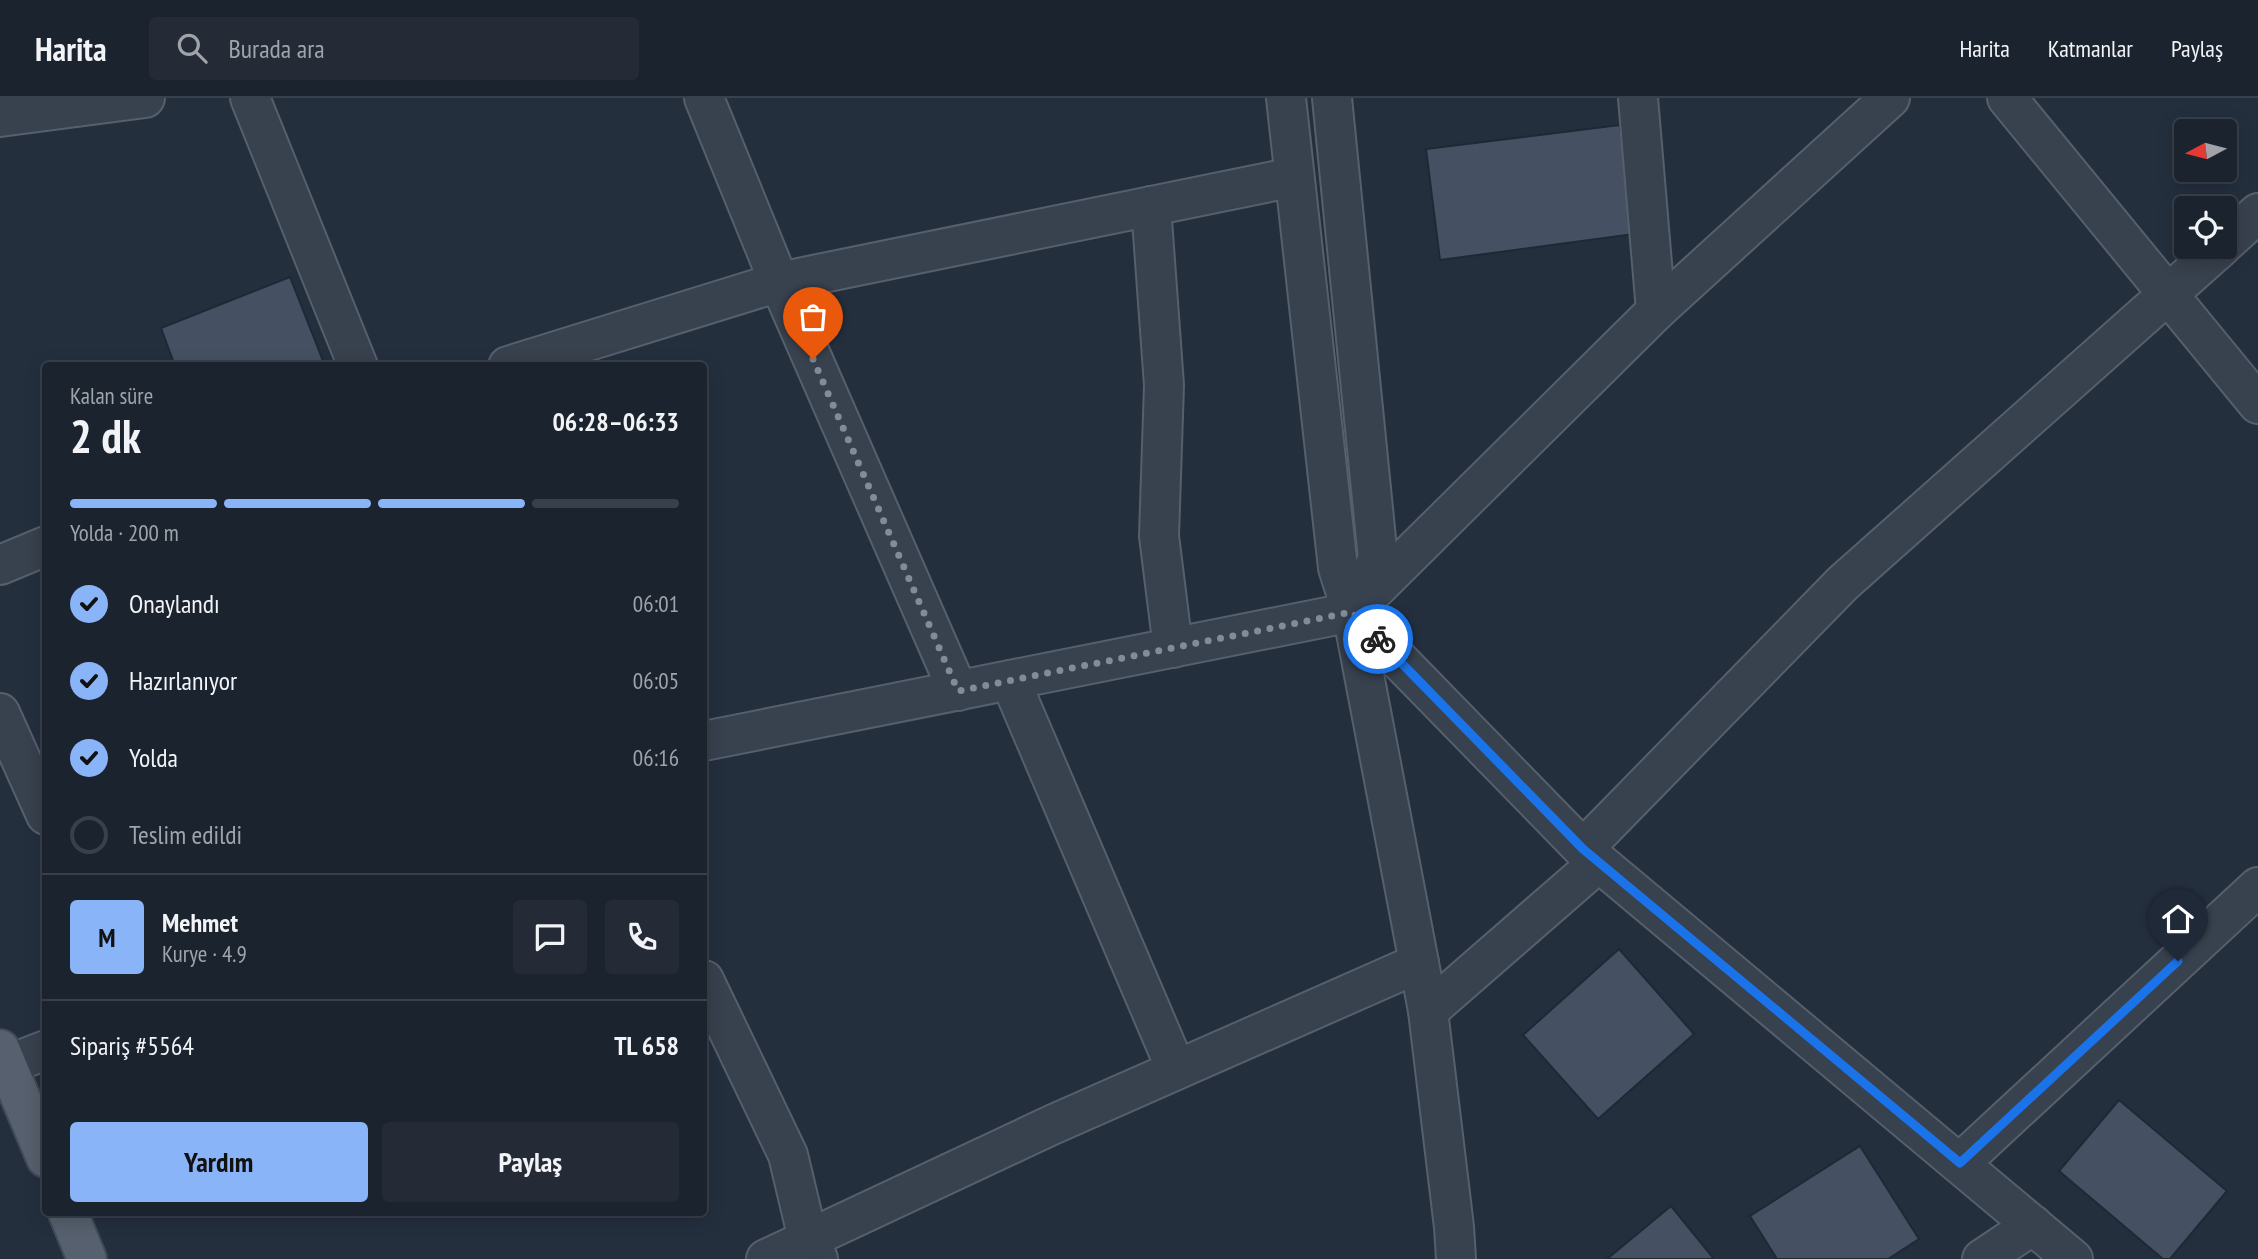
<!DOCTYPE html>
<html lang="tr">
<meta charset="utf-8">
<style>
body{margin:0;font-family:"PT Sans Narrow",sans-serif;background:#242b36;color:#f1f3f6;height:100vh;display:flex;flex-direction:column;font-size:26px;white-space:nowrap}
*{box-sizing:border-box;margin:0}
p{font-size:23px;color:#a0a4aa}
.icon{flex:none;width:38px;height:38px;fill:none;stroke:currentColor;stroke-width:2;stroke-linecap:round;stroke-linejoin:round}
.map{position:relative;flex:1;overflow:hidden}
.drawer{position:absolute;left:42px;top:264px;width:665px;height:854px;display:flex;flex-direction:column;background:#1b232e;border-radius:7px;box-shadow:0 4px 18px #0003,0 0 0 2px #39404a}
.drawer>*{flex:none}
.needle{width:46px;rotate:263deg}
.controls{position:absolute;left:2174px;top:21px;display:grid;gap:14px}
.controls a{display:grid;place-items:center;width:63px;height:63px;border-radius:7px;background:#1b232e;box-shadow:0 4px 18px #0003,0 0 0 2px #39404a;font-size:35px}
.pin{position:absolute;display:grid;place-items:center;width:60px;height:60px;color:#fff;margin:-72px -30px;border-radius:50% 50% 50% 0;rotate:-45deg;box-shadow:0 0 7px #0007}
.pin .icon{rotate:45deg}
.courier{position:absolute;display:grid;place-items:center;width:70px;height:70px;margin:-35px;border:5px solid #1a73e8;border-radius:50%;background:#fff;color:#222;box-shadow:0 2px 9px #0007}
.headline em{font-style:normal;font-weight:600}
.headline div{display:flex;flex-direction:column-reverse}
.headline{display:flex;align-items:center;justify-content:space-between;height:119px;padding:0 28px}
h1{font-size:46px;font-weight:600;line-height:52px}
.bar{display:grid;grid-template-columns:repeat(4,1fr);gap:10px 7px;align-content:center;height:84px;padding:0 28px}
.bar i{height:9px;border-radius:5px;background:#39404a}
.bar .selected{background:#8ab4f8}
.bar p{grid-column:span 4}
.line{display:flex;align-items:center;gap:18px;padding:0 28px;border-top:2px solid #39404a}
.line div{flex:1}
.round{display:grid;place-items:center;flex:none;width:74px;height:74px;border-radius:7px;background:#242b36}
ol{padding:0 28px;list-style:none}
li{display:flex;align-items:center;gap:21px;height:77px}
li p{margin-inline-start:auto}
li .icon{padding:7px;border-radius:50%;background:#8ab4f8;color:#111;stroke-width:4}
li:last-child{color:#a0a4aa}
li i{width:38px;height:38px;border:4px solid #39404a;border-radius:50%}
.cta{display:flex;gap:14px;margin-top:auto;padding:14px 28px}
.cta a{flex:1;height:80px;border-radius:7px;background:#8ab4f8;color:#111;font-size:28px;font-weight:600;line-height:80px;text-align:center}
.cta a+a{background:#242b36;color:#f1f3f6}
header{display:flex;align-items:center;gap:42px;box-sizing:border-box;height:98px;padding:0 35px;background:#1b232e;border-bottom:2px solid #39404a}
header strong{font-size:33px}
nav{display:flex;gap:38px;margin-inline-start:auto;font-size:24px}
.search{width:490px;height:63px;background:#242b36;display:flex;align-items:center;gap:18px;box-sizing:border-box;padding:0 24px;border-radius:7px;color:#a0a4aa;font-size:26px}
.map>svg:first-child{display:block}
</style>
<header>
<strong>Harita</strong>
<div class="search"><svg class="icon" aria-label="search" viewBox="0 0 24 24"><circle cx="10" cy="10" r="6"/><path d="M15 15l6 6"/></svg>Burada ara</div>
<nav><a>Harita</a><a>Katmanlar</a><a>Paylaş</a></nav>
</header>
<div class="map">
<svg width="2258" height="1161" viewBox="0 0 2258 1161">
<rect width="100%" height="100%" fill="#242f3e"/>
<!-- building -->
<g fill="#455162" stroke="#1f2835" stroke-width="2">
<polygon points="1620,27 1634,136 1440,162 1426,51"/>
<polygon points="290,179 325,268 175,268 161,230"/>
<polygon points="1619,851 1694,936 1598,1021 1523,937"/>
<polygon points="2119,1002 2227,1093 2170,1161 2163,1161 2059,1073"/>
<polygon points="1860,1048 1919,1141 1888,1161 1777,1161 1750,1118"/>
<polygon points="1671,1108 1714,1161 1607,1161"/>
</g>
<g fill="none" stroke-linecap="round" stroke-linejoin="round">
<defs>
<g id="minor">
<polyline points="250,0 358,268"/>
<polyline points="704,0 779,184 958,593"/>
<polyline points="1286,0 1338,470 1352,514 1419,865"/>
<polyline points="1332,0 1378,461 1359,499"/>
<polyline points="1638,0 1656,213"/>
<polyline points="2007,0 2258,306"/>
<polyline points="0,19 145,0"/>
<polyline points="1151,108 1164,287 1159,438 1173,550"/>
<polyline points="2224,146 2258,115"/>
<polyline points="508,268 779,184 1294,79"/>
<polyline points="0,467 46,448"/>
<polyline points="1352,514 1583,751 2073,1161"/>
<polyline points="1010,582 1176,971"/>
<polyline points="0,615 46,717"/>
<polyline points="704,643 1352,514 1656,213 1890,0"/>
<polyline points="1583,751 1843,485 2221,149"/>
<polyline points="704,882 788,1057 808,1141 818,1161"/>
<polyline points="1428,913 1598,765"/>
<polyline points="7,967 46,952"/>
<polyline points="1960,1065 2258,789"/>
<polyline points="766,1161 1054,1026 1419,865 1428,913 1454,1129 1456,1161"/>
<polyline points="1982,1161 2033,1127"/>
</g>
<g id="major">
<polyline points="0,951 46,1060"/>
<polyline points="68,1115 87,1161"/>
</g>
</defs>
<!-- minor casing -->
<use href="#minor" stroke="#565f6c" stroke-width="42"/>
<!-- major casing -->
<use href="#major" stroke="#414a57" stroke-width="42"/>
<!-- minor -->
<use href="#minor" stroke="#38414e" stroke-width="38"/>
<!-- major -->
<use href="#major" stroke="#56606e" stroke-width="38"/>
</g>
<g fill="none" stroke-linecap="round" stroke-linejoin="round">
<!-- done -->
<polyline stroke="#828b98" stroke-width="7" stroke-dasharray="0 12.6" points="813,261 958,593 1352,514 1378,541"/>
<!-- route -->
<polyline stroke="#1a73e8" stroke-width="9" points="1378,541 1583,751 1960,1065 2178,863"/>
</g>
</svg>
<div class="controls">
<a><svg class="needle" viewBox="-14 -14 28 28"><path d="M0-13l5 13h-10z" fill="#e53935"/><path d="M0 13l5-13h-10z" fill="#a0a4aa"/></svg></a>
<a><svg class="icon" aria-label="locate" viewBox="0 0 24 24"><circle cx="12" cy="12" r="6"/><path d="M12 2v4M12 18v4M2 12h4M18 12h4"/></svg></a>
</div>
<div class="pin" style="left:813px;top:261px;background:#ea580c"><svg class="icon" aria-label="bag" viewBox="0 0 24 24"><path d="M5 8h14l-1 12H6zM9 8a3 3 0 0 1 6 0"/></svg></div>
<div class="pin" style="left:2178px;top:863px;background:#1f2937"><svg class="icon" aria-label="home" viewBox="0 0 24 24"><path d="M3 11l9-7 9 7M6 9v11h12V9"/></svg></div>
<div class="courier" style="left:1378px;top:541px"><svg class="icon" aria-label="bike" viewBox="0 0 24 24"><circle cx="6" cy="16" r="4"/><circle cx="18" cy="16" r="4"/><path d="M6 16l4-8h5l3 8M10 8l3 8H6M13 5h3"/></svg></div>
<section class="drawer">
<div class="headline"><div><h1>2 dk</h1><p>Kalan süre</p></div><em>06:28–06:33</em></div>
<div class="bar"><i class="selected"></i><i class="selected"></i><i class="selected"></i><i></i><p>Yolda · 200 m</p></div>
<ol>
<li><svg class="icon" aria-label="check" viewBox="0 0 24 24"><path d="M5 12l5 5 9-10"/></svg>Onaylandı<p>06:01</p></li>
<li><svg class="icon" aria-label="check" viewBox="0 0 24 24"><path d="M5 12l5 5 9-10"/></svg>Hazırlanıyor<p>06:05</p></li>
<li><svg class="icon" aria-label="check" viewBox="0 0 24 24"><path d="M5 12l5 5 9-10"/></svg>Yolda<p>06:16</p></li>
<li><i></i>Teslim edildi</li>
</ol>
<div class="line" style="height:126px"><b class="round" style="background:#8ab4f8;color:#111">M</b><div><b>Mehmet</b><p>Kurye · 4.9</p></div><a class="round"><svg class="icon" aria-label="chat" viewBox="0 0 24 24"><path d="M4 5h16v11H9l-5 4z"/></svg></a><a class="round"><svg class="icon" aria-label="phone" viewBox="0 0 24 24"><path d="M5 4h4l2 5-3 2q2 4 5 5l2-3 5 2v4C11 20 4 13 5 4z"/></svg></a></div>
<div class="line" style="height:91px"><div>Sipariş #5564</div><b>TL 658</b></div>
<div class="cta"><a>Yardım</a><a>Paylaş</a></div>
</section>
</div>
